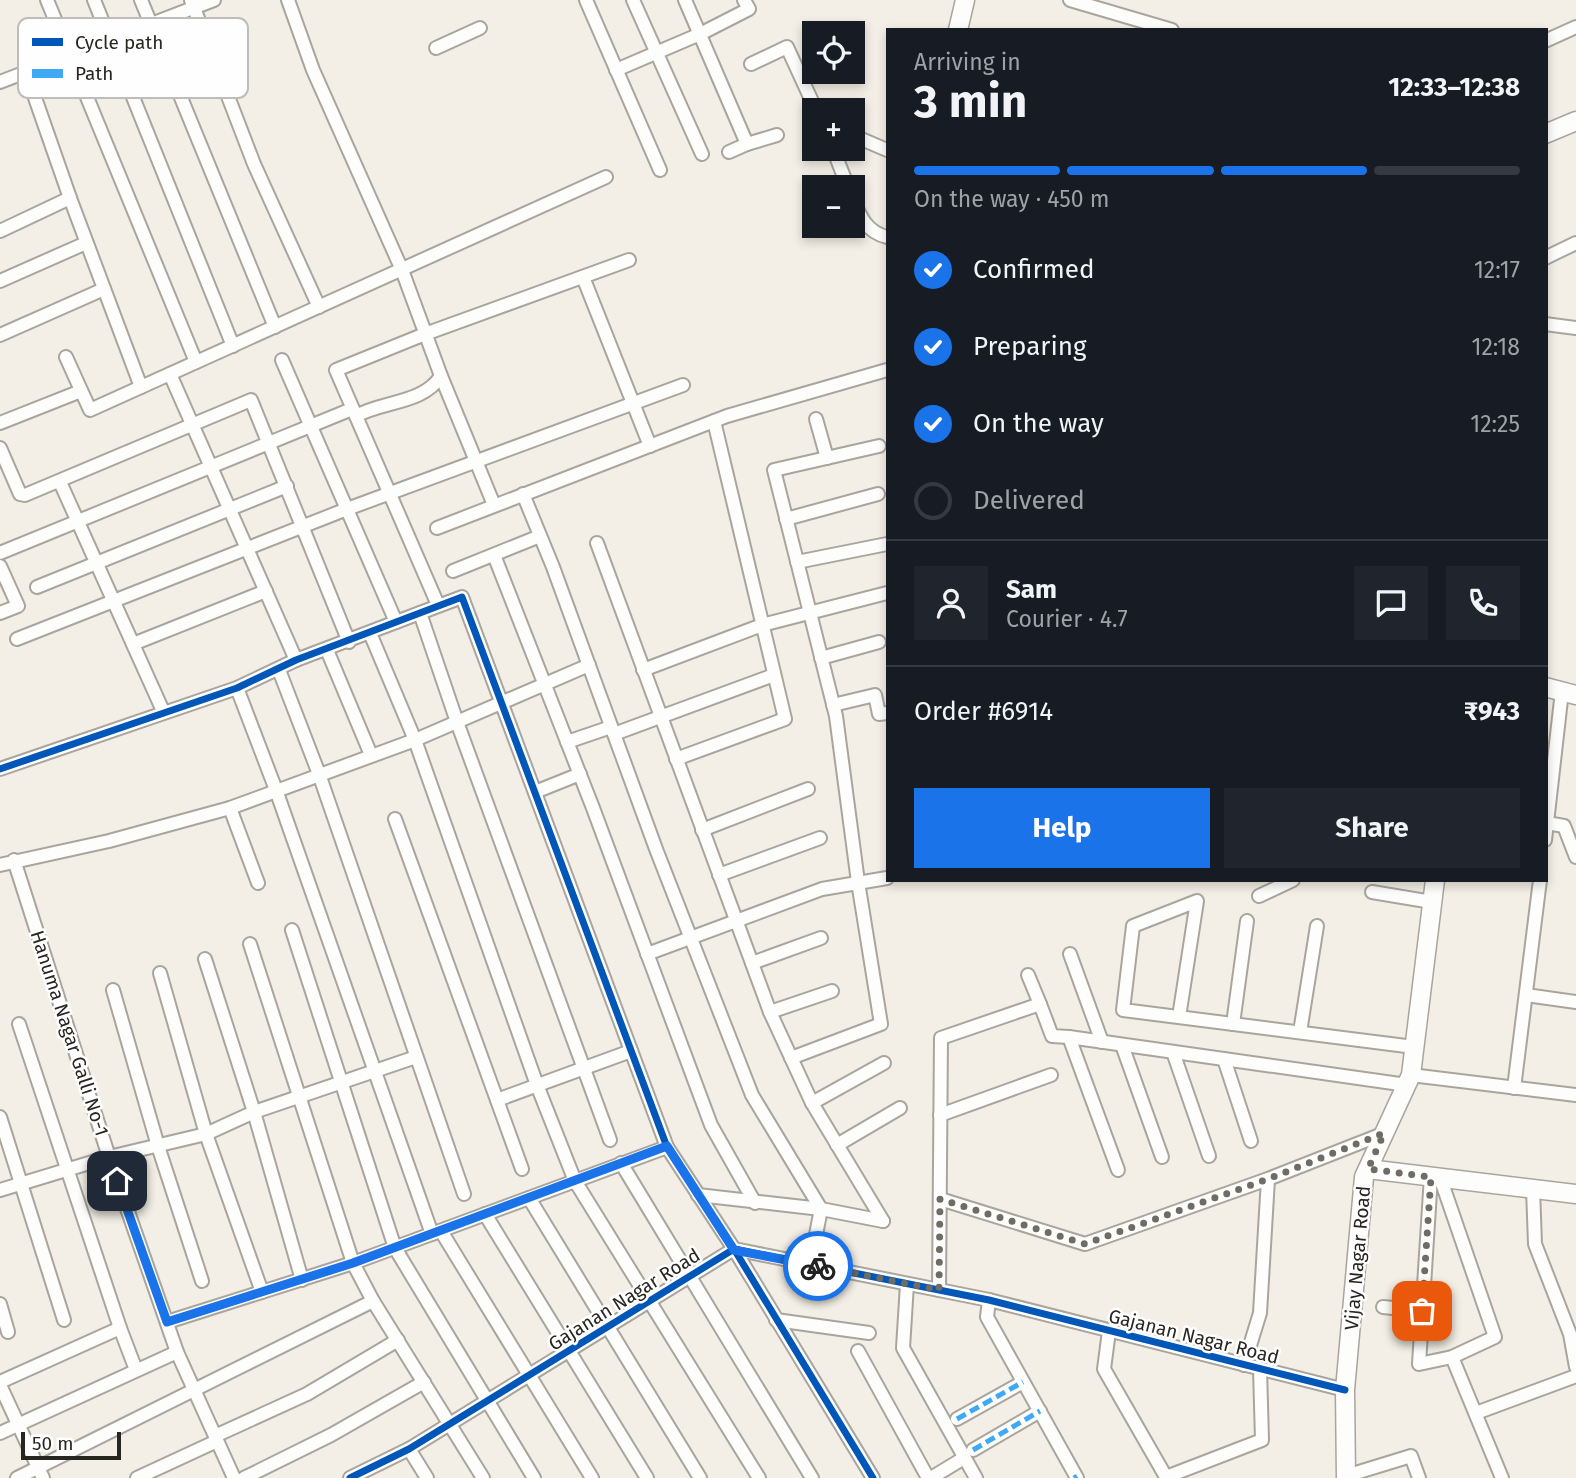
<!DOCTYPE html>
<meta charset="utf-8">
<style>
body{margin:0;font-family:"Fira Sans",sans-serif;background:#20242c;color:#f1f3f6;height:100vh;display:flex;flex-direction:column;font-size:26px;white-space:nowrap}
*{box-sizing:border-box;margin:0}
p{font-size:23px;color:#9ea1a6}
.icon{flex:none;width:38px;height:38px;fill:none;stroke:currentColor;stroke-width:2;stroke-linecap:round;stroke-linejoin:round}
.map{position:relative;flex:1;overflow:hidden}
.drawer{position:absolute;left:886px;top:28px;width:662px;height:854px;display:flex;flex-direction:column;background:#171b24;border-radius:0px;box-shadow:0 4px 10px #0003}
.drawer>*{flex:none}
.tools{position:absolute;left:802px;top:21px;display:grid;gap:14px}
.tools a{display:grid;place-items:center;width:63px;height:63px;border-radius:0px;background:#171b24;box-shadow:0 4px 10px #0003;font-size:35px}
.scale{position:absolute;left:21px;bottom:18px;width:100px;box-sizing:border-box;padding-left:7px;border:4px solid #282620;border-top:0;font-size:19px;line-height:24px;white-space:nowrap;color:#282620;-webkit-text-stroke:5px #fefefe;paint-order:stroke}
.pin{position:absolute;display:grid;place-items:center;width:60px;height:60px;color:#fff;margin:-30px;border-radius:14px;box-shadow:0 4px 10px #0006}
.courier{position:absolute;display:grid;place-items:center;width:70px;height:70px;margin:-35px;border:5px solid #1a73e8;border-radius:50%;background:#fff;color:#222;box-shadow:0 2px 9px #0007}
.summary em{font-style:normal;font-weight:700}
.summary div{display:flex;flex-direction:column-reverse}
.summary{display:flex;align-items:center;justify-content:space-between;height:119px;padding:0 28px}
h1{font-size:46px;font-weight:700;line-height:52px}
.bar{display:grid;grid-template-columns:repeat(4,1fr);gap:10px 7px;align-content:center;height:84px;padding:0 28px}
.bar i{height:9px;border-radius:5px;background:#363941}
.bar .current{background:#1a73e8}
.bar p{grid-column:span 4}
.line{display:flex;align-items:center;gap:18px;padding:0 28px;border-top:2px solid #363941}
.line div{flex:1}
.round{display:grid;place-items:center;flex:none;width:74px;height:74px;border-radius:0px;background:#20242c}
ol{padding:0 28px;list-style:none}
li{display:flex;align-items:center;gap:21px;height:77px}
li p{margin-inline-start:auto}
li .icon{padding:7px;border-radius:50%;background:#1a73e8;color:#fff;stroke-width:4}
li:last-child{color:#9ea1a6}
li i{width:38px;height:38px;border:4px solid #363941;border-radius:50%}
.cta{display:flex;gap:14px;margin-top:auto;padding:14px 28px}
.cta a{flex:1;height:80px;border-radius:0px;background:#1a73e8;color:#fff;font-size:28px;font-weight:700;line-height:80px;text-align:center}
.cta a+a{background:#20242c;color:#f1f3f6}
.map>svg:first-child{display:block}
</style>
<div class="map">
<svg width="1576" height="1478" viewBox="0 0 1576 1478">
<rect width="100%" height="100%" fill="#f3efe6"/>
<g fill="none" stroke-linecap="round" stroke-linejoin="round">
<defs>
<g id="street">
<polyline points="47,0 196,362"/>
<polyline points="94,0 233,346"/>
<polyline points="141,0 275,327"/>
<polyline points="191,0 254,164 319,307"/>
<polyline points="288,0 313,70 402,270 441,376 494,505"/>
<polyline points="586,0 660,170"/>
<polyline points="633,0 702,154"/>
<polyline points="685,0 747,144 729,152"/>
<polyline points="1070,0 1172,30"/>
<polyline points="1545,41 1576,27"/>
<polyline points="436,48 480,28"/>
<polyline points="751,64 787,47 816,110"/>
<polyline points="616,70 700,34 749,9 744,0"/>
<polyline points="26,72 70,198 141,387"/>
<polyline points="0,82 214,0"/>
<polyline points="852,135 887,150"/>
<polyline points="747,144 777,135"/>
<polyline points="833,149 848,187"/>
<path d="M 852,197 C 860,216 866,232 887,237"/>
<polyline points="0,231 70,198"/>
<polyline points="1545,258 1576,243"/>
<polyline points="583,277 650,446"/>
<polyline points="0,281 86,243"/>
<polyline points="1545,324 1576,328"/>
<polyline points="0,335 104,289"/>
<polyline points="66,357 90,410 606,177"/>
<polyline points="282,360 396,622"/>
<polyline points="170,374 296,660"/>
<path d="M 356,416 C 382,401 423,404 441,376"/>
<polyline points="816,419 827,458"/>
<polyline points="0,423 81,391"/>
<polyline points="0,448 20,494 25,495 251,400 349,642"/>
<polyline points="60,482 163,711"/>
<polyline points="523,494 553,567 656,849 752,1095 821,1209 810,1265"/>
<polyline points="786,519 878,494"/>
<polyline points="437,528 727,416 887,370"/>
<polyline points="597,543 770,1012 812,1103 883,1221"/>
<polyline points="0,553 352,409"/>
<polyline points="494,555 593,808 711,1125 755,1203"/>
<polyline points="797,562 887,544"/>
<polyline points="0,566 18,606 0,613"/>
<polyline points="453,571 540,536"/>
<polyline points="37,587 287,486"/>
<polyline points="438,605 336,370 425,334 629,260"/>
<polyline points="420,613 457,722 610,1140"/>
<polyline points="370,633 415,740 537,1085 575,1181 759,1478"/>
<polyline points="17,639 347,509 683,385"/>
<polyline points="133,644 266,591"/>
<polyline points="327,650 371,755"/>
<polyline points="821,658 879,642"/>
<polyline points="279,670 319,774 464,1194"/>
<polyline points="643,670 762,625 887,593"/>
<polyline points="237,688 276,790 432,1234"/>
<polyline points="833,705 875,695 879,714 887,713"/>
<polyline points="614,734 774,675"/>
<polyline points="567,742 611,727"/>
<polyline points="676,759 785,719 714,421"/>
<polyline points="0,769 237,688 296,660 462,597 667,1147 734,1249 873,1478"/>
<polyline points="535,792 580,774"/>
<polyline points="230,808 258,883"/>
<polyline points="395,819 522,1169"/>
<polyline points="1547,823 1564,826 1576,857"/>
<polyline points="702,830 808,789"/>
<polyline points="1545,840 1562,691"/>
<polyline points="14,860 109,1157 177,1352 234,1478"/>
<polyline points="0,865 109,841 230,808 415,740 589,665"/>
<polyline points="719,875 820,838"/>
<polyline points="1372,892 1432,902"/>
<polyline points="1259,896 1293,880"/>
<polyline points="292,930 395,1248 534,1478"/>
<polyline points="250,944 353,1263 373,1301 483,1478"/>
<polyline points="647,954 822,889 887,878"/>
<polyline points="1070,954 1102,1042"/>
<polyline points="205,959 254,1112 302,1280"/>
<polyline points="752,963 821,938"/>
<polyline points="160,973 206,1134 262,1292"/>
<polyline points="1028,975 1040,1004"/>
<polyline points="113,990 158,1146 202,1281"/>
<polyline points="1526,995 1576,1002"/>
<polyline points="770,1012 832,991"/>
<polyline points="1179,1017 1197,901 1133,926 1123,1010 1414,1047"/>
<polyline points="19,1024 120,1328 136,1370"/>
<polyline points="1233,1024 1247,921"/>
<polyline points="1300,1032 1317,926"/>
<polyline points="1069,1037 1118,1170"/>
<polyline points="1122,1045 1162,1157"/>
<polyline points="1173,1052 1209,1156"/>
<polyline points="791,1058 881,1024 858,882 836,716 774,470 879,446"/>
<polyline points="1224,1059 1251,1141"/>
<polyline points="1411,1075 1576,1095"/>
<polyline points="1514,1088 1540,880"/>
<polyline points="497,1100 631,1051"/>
<polyline points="812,1103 884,1063"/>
<polyline points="940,1115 1051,1075"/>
<polyline points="0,1117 64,1320"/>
<polyline points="837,1145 900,1108"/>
<polyline points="621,1163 812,1478"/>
<polyline points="1431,1176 1419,1364 1452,1357 1495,1337 1440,1177"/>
<polyline points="1533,1189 1535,1244 1570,1334 1576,1367"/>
<polyline points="0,1190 109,1157 206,1134 254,1112 416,1057"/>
<polyline points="698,1195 821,1209 883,1221"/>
<polyline points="529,1198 700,1478"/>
<polyline points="940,1199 1085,1244 1268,1179 1385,1133"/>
<polyline points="485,1214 647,1478"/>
<polyline points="441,1231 592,1478"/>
<polyline points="907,1284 903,1348 976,1478"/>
<polyline points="939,1290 941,1038 1040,1004 1052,1036 1069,1037 1407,1085"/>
<polyline points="989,1300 987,1317 1077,1478"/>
<polyline points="0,1304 8,1332"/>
<polyline points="1383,1307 1422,1311"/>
<polyline points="776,1320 869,1333"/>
<polyline points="167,1322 353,1263 667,1147"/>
<polyline points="1109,1331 1104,1369 1166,1477 1262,1440 1260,1369"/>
<polyline points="858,1351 928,1478"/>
<polyline points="1452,1357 1502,1478"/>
<polyline points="1244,1365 1260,1313 1268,1179"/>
<polyline points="0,1382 120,1328"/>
<polyline points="0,1385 43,1478"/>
<polyline points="1476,1413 1576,1376"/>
<polyline points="957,1419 1023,1382"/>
<polyline points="0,1433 177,1352"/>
<polyline points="215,1436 307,1394 398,1340"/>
<polyline points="409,1449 427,1478"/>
<polyline points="973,1450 1040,1411"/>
<polyline points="1346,1476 1411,1456 1419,1478"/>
<polyline points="17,1478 373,1301"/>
<polyline points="137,1478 217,1441"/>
<polyline points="244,1478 331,1435 424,1382"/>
<polyline points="350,1478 409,1449 734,1249 989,1300 1345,1390"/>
<polyline points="931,1478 964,1458"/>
</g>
<g id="secondary">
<polyline points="958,30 965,0"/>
<polyline points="1545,134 1576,121"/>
<polyline points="1545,687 1576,695"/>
<polyline points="1368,1169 1576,1194"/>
<polyline points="1346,1478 1345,1390 1364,1177 1411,1075 1435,880"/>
</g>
</defs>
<!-- street casing -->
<use href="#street" stroke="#a9a59e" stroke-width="16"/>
<!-- secondary casing -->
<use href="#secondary" stroke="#a9a59e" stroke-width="21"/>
<!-- street -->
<use href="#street" stroke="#fdfdfb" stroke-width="12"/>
<!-- secondary -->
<use href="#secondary" stroke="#fdfdfb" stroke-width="18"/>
<!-- quiet -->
<g stroke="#3fa9f5" stroke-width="5" stroke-dasharray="10 5" stroke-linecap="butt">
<polyline points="957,1419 1023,1382"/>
<polyline points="973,1450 1040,1411"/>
<polyline points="1074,1478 1077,1476"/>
</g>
<defs>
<g id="cycleway">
<polyline points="0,769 237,688 296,660 462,597 667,1147 734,1249 873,1478"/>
<polyline points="350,1478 409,1449 734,1249 989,1300 1345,1390"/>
</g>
</defs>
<!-- cycleway casing -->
<use href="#cycleway" stroke="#fefefe" stroke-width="11"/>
<!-- cycleway -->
<use href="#cycleway" stroke="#0057b8" stroke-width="7"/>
</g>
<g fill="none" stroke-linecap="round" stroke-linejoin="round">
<!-- done -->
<polyline stroke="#6f6c65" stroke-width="7" stroke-dasharray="0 12.6" points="818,1266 939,1290 940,1199 1085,1244 1268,1179 1384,1133 1368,1169 1431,1177 1422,1311"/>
<!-- route -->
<polyline stroke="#1a73e8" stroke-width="9" points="117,1181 167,1322 353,1263 667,1146 734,1250 818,1266"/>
</g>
<g text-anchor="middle" stroke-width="5" stroke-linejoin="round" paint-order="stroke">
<!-- street labels -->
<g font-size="19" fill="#282620" stroke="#fefefe">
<text transform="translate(70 1033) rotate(72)" y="7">Hanuma Nagar Galli No-1</text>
<text transform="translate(1357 1258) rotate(-85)" y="7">Vijay Nagar Road</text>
<text transform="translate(624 1299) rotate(-32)" y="7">Gajanan Nagar Road</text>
<text transform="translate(1194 1336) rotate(14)" y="7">Gajanan Nagar Road</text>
</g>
</g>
<!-- legend -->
<rect x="18" y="18" width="230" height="80" rx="10" fill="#fefefe" stroke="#bebdbb" stroke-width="2"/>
<rect x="32" y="38" width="31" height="8" fill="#0057b8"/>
<rect x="32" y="69" width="31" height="9" fill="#3fa9f5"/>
<g font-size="19" fill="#282620">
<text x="75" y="49">Cycle path</text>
<text x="75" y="80">Path</text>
</g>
</svg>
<div class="tools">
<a><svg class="icon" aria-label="locate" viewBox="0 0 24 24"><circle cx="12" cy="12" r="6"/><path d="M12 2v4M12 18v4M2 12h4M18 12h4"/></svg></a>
<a>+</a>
<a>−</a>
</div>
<div class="scale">50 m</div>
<div class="pin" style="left:1422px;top:1311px;background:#ea580c"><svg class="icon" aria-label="bag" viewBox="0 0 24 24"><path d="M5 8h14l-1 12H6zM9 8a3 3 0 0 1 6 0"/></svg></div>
<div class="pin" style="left:117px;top:1181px;background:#1f2937"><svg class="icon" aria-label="home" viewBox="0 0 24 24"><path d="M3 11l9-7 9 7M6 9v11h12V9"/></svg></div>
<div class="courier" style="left:818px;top:1266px"><svg class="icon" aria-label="bike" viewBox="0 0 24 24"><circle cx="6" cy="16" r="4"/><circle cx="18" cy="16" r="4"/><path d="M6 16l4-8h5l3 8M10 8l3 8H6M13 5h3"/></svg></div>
<section class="drawer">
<div class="summary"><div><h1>3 min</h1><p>Arriving in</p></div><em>12:33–12:38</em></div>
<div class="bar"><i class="current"></i><i class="current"></i><i class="current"></i><i></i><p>On the way · 450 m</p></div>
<ol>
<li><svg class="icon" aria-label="check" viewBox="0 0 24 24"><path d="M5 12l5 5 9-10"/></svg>Confirmed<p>12:17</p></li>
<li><svg class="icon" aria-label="check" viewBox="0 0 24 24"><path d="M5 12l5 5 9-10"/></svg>Preparing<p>12:18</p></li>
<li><svg class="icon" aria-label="check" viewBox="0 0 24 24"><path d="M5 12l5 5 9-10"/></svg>On the way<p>12:25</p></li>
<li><i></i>Delivered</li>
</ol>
<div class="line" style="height:126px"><a class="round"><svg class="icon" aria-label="person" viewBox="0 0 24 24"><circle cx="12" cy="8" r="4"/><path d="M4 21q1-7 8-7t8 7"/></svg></a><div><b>Sam</b><p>Courier · 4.7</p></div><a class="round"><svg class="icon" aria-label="chat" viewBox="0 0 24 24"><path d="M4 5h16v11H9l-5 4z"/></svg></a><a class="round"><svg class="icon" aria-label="phone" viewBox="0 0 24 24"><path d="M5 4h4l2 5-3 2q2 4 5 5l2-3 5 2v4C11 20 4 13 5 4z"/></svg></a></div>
<div class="line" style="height:91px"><div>Order #6914</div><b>₹943</b></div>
<div class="cta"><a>Help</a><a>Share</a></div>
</section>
</div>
